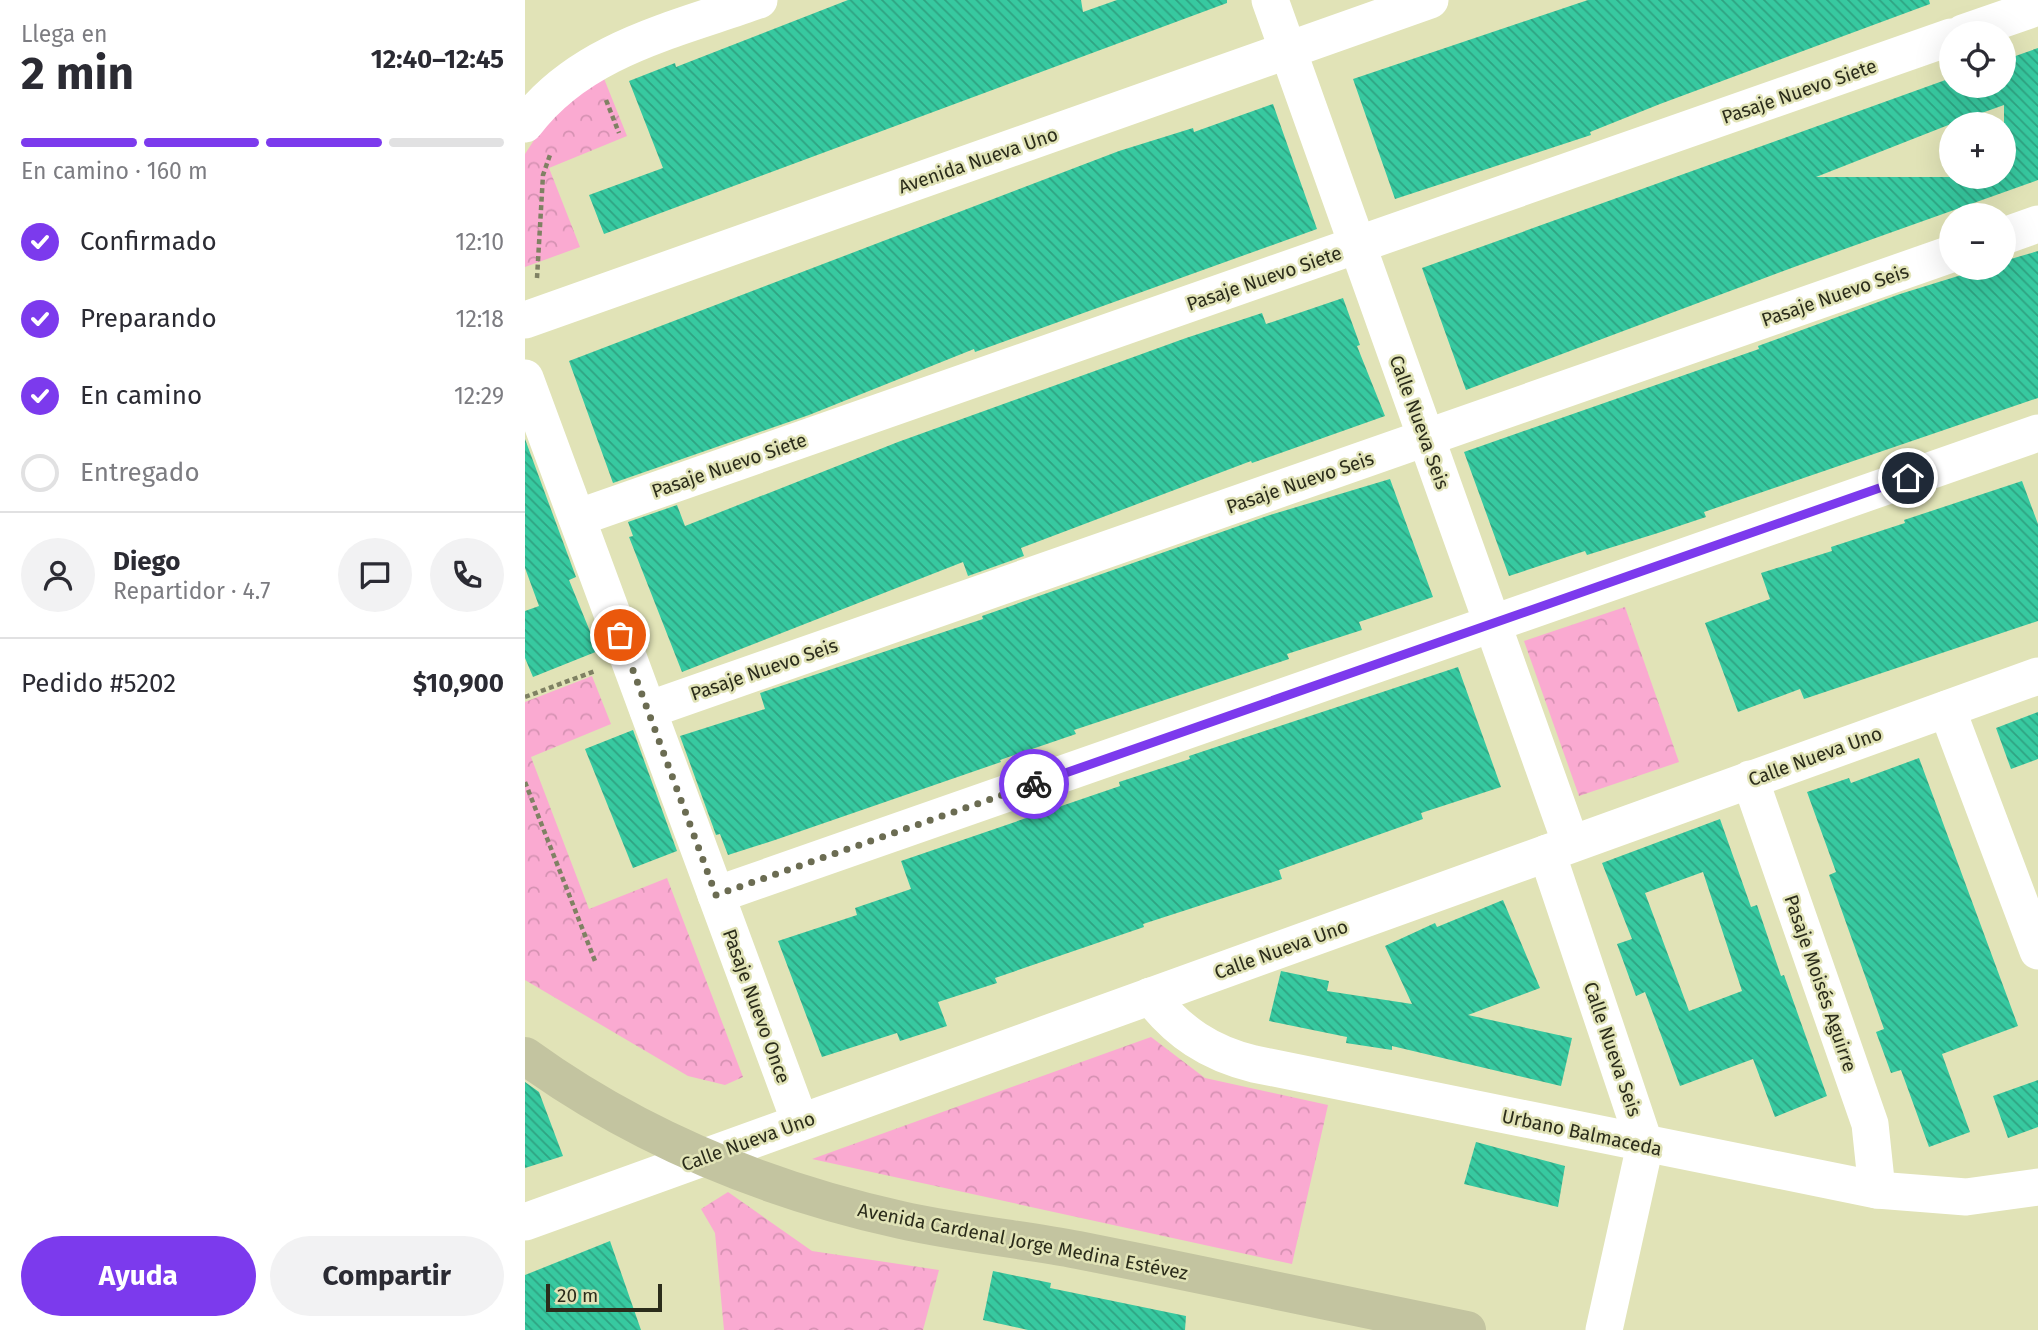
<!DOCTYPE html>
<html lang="es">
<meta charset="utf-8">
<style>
body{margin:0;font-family:"Fira Sans",sans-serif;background:#f2f2f3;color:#2b2b33;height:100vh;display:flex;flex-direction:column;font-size:26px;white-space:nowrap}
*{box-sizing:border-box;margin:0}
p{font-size:23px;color:#7c7c81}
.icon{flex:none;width:38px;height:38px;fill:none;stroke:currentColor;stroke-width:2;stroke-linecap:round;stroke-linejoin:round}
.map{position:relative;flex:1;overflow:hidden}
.sheet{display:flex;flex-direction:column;background:#fff;width:525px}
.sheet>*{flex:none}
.tools{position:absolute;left:1414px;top:21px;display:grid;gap:14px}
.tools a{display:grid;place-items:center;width:77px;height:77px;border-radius:50%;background:#fff;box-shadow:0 7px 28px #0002;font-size:35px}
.scale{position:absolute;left:21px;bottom:18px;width:116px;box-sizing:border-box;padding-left:7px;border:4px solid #2b2c1b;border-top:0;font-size:19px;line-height:24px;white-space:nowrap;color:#2b2c1b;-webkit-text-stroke:5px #e1e3b7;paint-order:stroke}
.pin{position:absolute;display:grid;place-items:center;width:60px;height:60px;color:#fff;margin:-30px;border:4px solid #fff;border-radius:50%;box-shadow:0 2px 7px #0007}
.courier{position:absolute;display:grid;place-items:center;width:70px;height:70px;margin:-35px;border:5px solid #7c3aed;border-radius:50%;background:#fff;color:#222;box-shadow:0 2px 9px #0007}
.headline em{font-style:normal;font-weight:700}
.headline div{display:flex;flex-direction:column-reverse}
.headline{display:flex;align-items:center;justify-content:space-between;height:119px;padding:0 21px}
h1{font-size:46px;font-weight:700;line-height:52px}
.bar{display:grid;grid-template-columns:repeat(4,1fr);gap:10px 7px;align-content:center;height:84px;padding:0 21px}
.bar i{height:9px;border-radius:5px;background:#e1e1e2}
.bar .selected{background:#7c3aed}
.bar p{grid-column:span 4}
.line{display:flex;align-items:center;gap:18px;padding:0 21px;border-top:2px solid #e1e1e2}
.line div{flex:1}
.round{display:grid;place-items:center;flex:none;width:74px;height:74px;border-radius:37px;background:#f2f2f3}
ol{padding:0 21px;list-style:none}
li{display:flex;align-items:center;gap:21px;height:77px}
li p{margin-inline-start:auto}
li .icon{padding:7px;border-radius:50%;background:#7c3aed;color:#fff;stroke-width:4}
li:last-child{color:#7c7c81}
li i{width:38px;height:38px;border:4px solid #e1e1e2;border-radius:50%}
.action{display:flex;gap:14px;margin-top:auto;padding:14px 21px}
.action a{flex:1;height:80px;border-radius:42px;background:#7c3aed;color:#fff;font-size:28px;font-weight:700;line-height:80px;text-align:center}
.action a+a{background:#f2f2f3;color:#2b2b33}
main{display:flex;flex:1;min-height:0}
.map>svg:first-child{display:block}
</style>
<main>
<section class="sheet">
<div class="headline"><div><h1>2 min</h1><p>Llega en</p></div><em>12:40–12:45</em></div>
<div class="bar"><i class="selected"></i><i class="selected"></i><i class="selected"></i><i></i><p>En camino · 160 m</p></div>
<ol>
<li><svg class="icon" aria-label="check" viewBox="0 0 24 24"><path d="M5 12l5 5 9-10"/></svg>Confirmado<p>12:10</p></li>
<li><svg class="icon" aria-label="check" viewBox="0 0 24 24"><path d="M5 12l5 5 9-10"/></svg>Preparando<p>12:18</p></li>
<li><svg class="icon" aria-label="check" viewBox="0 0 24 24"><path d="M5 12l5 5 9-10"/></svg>En camino<p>12:29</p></li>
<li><i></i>Entregado</li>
</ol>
<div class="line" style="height:126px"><a class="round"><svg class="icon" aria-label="person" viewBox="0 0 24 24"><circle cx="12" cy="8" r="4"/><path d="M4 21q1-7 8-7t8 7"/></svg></a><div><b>Diego</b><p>Repartidor · 4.7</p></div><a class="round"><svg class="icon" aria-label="chat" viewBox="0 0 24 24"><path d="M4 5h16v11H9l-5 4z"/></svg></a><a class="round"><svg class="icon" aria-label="phone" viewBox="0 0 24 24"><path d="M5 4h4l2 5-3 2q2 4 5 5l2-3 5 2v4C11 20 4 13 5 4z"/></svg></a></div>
<div class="line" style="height:91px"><div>Pedido #5202</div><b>$10,900</b></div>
<div class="action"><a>Ayuda</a><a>Compartir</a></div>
</section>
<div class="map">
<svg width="1513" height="1330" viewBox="0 0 1513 1330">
<defs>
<pattern id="park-crowns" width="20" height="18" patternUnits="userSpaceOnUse" patternTransform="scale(1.75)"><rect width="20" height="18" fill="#faaad1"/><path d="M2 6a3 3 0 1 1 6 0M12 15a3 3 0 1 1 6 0" fill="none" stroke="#d692b3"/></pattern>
<pattern id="building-back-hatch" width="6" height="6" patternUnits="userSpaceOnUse" patternTransform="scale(1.75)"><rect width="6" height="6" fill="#37c9a0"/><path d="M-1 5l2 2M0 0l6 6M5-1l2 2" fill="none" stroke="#2fa382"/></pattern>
</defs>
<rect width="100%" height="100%" fill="#e1e3b7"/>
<!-- park -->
<g fill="url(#park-crowns)">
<polygon points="78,76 102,136 24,168 55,247 0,267 0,154 24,117"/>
<polygon points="1100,607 1154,762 1054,796 999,641"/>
<polygon points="67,676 86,724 6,757 64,909 142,878 218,1077 200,1085 163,1076 0,980 0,702"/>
<polygon points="626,1037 680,1078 803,1105 767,1264 287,1159"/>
<polygon points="203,1192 287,1251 414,1270 398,1330 199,1330 190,1233 176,1209"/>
</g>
<!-- building -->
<g fill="url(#building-back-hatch)" fill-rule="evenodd">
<polygon points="323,0 556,0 558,12 592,0 702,0 702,3 79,234 64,195 138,168 104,81 150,63 151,67"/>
<polygon points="1063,0 1404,0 1405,4 1135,104 1065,132 1066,135 870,199 828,79"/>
<path d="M 1513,48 L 1513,180 L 1272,266 L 941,390 L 897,268 L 1426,78 L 1426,86 L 1479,86 L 1479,60 ZM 1479,105 L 1479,177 L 1291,177 L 1426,124 Z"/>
<polygon points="748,104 792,229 450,352 449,349 284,415 88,483 44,361 594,151 668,128 669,132"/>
<polygon points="1513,251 1513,398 1179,512 1181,517 1133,533 1062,555 1060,551 984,576 939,452 1234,349 1233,346 1375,294 1459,268 1479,268 1479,261"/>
<polygon points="818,298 835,345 832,346 860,416 727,463 726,461 496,548 499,556 443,576 438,562 157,672 104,537 108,536 103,522 152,505 160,526 373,442 661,338 737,313 741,324"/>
<polygon points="0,439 51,577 44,580 73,651 8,677 0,658 0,611 14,606 0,568"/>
<polygon points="865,479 908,597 834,622 837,630 762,654 764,659 549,730 551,734 475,760 476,762 250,840 203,855 195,834 191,835 155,736 240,709 235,693 458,619 457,616 745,515"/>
<polygon points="1497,481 1513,524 1513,621 1279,699 1275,689 1213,712 1180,623 1245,599 1236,573 1307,551 1306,547 1380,523 1379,520"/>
<polygon points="933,667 976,787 896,813 898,819 754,870 757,879 618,924 619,927 470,978 472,983 413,1002 422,1026 375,1041 372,1033 297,1057 253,941 332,915 330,908 386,889 376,861 595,786 594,782 665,759 664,756"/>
<polygon points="1513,712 1513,759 1486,769 1471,728"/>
<polygon points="108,730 152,851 108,868 60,749"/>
<polygon points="1394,758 1493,1026 1417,1054 1445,1132 1404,1147 1376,1070 1366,1073 1351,1032 1359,1029 1304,875 1311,872 1282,792 1324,778 1326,783"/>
<path d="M 1195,819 L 1226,907 L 1232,905 L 1256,976 L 1259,975 L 1302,1096 L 1250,1117 L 1228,1059 L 1155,1086 L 1120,992 L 1111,996 L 1092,944 L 1107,939 L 1077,863 ZM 1178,872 L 1217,991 L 1164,1011 L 1120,893 Z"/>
<polygon points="978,900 1015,988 943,1015 1047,1038 1036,1086 867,1046 867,1050 821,1043 822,1037 744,1021 756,971 804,981 802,991 887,1004 860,946 910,923 912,927"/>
<polygon points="1513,1080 1513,1127 1483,1138 1468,1096"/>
<polygon points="0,1082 14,1092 38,1156 0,1168"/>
<polygon points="951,1142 1040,1166 1033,1207 939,1184"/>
<polygon points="85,1241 116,1330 0,1330 0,1275"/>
<polygon points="468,1271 526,1283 525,1288 661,1316 660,1330 503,1330 458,1320"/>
</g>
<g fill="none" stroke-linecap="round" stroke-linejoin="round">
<!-- path -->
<g stroke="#7f8163" stroke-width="4.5" stroke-dasharray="5 3.5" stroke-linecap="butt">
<polyline points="81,100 94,133"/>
<polyline points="12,278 18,175 25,155"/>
<polyline points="0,697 70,671"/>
<polyline points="0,782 70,961"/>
</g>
<!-- street -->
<g stroke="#fff" stroke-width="37">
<polyline points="745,0 1046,844"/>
<polyline points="1438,33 1513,7"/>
<path d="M 0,124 C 56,49 150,30 234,0"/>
<polyline points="1479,236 1513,224"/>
<polyline points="0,320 905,0"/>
<polyline points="0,378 275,1122"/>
<polyline points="52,518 1426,37"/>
<polyline points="1422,709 1513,951"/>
<polyline points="123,710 1426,254"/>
<polyline points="1225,779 1345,1124 1352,1190"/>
<polyline points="1022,853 1120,1145 1079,1330"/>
<polyline points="191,895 1513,433"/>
<path d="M 625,996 C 653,1032 684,1053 729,1064 L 1352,1190 L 1441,1197 L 1513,1187"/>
<polyline points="0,1222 1513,676"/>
</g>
<!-- secondary -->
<path stroke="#c3c4a0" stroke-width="38" d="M 0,1056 C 112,1137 241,1190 376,1220 C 434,1233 494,1239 553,1250 C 683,1276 813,1303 942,1330"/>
</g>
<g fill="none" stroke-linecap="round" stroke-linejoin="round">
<!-- done -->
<polyline stroke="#6b6c52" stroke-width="7" stroke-dasharray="0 12.6" points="95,635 191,895 509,784"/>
<!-- route -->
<polyline stroke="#7c3aed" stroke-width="9" points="509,784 1383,478"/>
</g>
<g text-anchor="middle" stroke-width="5" stroke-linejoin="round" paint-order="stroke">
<!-- street labels -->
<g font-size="19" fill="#2b2c1b" stroke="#e1e3b7">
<text transform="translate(1274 91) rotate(-19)" y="7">Pasaje Nuevo Siete</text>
<text transform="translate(453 160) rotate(-19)" y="7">Avenida Nueva Uno</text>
<text transform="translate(739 278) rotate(-19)" y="7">Pasaje Nuevo Siete</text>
<text transform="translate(1310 295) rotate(-19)" y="7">Pasaje Nuevo Seis</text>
<text transform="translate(895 422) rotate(70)" y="7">Calle Nueva Seis</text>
<text transform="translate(204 465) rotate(-19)" y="7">Pasaje Nuevo Siete</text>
<text transform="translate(775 482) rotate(-19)" y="7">Pasaje Nuevo Seis</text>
<text transform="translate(239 669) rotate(-19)" y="7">Pasaje Nuevo Seis</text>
<text transform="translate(1290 756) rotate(-20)" y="7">Calle Nueva Uno</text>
<text transform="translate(756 949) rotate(-20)" y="7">Calle Nueva Uno</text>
<text transform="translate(1296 983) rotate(71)" y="7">Pasaje Moisés Aguirre</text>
<text transform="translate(232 1006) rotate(70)" y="7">Pasaje Nuevo Once</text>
<text transform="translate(1088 1049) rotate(71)" y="7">Calle Nueva Seis</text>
<text transform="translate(1057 1132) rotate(12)" y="7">Urbano Balmaceda</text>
<text transform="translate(223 1141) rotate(-20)" y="7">Calle Nueva Uno</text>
<text transform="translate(498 1241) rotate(11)" y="7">Avenida Cardenal Jorge Medina Estévez</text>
</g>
</g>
</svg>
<div class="tools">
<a><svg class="icon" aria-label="locate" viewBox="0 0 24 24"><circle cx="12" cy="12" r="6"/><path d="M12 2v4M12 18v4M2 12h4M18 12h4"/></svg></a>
<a>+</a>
<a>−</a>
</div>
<div class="scale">20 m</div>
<div class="pin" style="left:95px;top:635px;background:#ea580c"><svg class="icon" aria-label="bag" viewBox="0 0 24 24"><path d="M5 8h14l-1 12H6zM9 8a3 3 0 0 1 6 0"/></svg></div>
<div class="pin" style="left:1383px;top:478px;background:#1f2937"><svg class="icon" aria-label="home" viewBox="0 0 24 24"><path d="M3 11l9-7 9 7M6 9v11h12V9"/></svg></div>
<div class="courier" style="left:509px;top:784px"><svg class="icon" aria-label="bike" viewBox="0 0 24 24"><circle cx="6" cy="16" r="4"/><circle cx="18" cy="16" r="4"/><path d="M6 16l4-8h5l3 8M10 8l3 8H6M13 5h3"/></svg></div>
</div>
</main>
